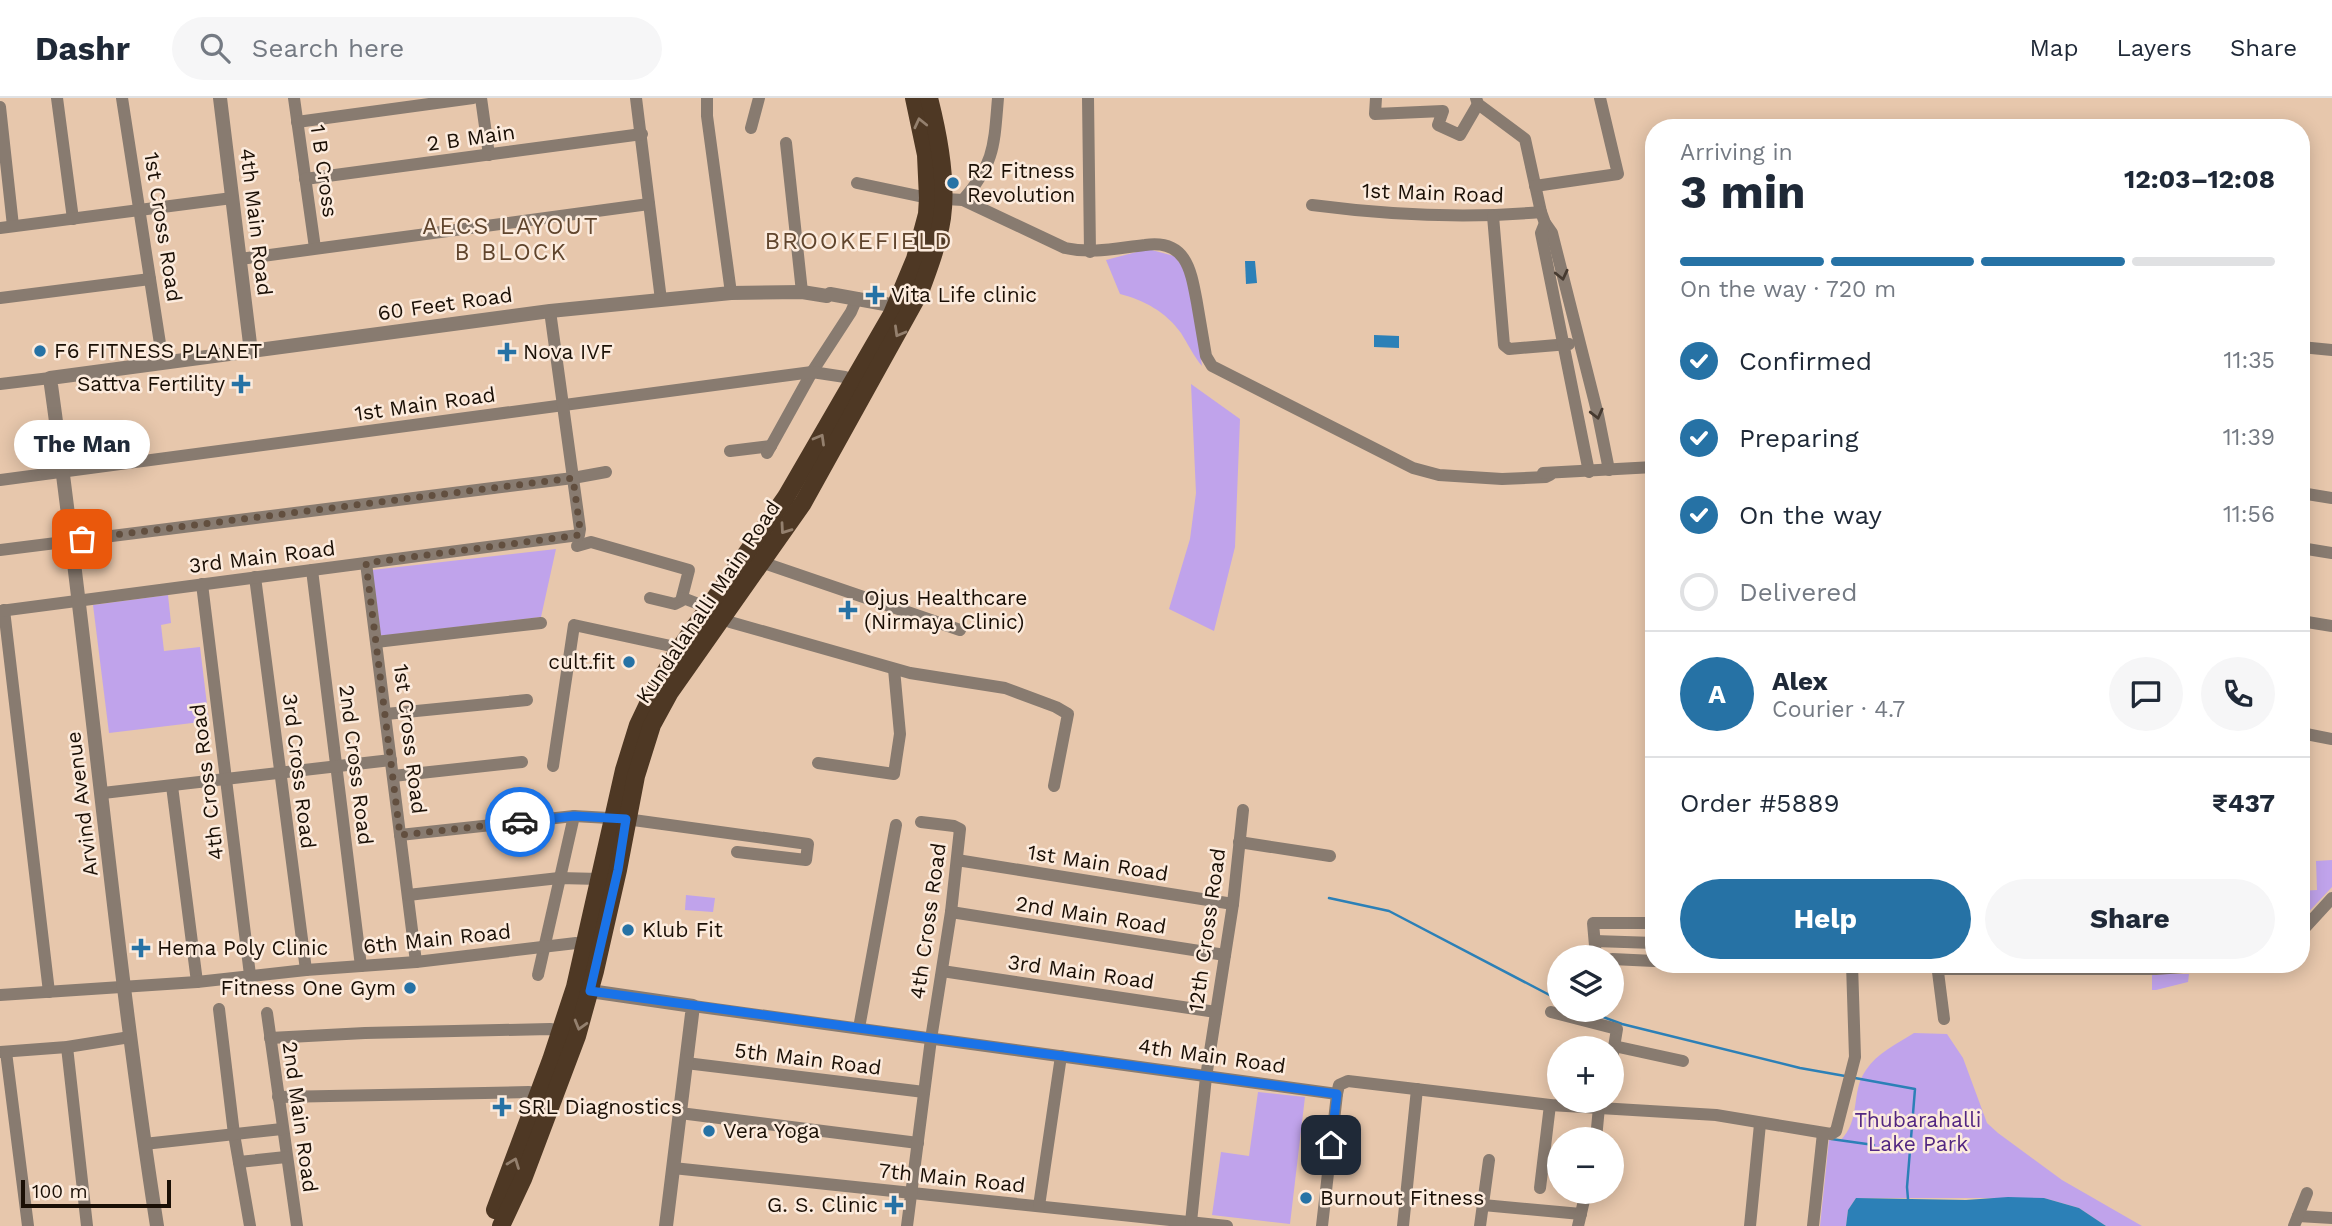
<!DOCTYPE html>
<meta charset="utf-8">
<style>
body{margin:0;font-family:"Work Sans",sans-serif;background:#f6f6f7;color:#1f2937;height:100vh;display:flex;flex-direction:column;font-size:26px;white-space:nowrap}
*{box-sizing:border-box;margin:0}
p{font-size:23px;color:#747a83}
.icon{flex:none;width:38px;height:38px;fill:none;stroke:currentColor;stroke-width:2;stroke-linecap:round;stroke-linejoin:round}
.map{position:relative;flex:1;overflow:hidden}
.details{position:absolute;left:1645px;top:21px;width:665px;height:854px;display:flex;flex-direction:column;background:#fff;border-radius:28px;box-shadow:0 4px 18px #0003}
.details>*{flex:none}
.tools{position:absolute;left:1547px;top:847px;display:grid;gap:14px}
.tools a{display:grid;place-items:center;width:77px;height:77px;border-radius:50%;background:#fff;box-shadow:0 4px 18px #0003;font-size:35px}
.scale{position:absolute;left:21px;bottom:18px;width:150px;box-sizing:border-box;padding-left:7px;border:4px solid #1a0f05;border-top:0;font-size:19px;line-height:24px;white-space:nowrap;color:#1a0f05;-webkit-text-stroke:5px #fcebdd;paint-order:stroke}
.pin{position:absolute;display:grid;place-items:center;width:60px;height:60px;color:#fff;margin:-30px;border-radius:14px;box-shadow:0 4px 10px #0006}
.courier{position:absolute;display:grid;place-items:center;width:70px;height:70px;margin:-35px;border:5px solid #1a73e8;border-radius:50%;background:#fff;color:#222;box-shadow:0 2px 9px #0007}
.bubble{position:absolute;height:49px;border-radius:24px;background:#fff;box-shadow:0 4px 18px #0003;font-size:23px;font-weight:700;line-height:49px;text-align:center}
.headline em{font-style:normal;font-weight:700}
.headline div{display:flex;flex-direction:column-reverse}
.headline{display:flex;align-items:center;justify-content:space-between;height:119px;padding:0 35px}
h1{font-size:46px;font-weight:700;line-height:52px}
.bar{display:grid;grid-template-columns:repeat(4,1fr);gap:10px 7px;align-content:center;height:84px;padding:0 35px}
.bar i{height:9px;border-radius:5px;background:#e0e1e3}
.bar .current{background:#2672a5}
.bar p{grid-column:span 4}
.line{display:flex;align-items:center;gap:18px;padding:0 35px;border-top:2px solid #e0e1e3}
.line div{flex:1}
.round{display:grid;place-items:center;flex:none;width:74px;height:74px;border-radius:37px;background:#f6f6f7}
ol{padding:0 35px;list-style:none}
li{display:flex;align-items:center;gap:21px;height:77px}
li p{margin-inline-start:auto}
li .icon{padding:7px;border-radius:50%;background:#2672a5;color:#fff;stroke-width:4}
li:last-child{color:#747a83}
li i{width:38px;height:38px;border:4px solid #e0e1e3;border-radius:50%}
.primary-button{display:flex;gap:14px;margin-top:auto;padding:14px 35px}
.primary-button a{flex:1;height:80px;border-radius:42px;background:#2672a5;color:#fff;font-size:28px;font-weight:700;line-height:80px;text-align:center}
.primary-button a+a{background:#f6f6f7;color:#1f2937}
header{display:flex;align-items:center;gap:42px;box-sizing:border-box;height:98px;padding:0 35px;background:#fff;border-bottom:2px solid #e0e1e3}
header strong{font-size:33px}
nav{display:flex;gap:38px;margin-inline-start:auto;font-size:24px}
.search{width:490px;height:63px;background:#f6f6f7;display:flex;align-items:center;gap:18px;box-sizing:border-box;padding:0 24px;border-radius:38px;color:#747a83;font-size:26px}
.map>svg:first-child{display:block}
</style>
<header>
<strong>Dashr</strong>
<div class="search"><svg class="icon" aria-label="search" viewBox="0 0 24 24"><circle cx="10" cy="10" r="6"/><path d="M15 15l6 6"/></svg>Search here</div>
<nav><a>Map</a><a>Layers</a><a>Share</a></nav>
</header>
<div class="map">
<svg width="2332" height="1128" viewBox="0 0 2332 1128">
<rect width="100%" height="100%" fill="#e7c7ac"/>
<!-- green -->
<g fill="#c0a3eb">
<path d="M 1148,151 L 1174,158 L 1189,176 L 1202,268 C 1193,257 1188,246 1181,235 C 1166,214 1144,202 1120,196 L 1106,162 Z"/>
<polygon points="1191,286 1240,321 1235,449 1214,533 1169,511 1190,441 1196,395"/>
<polygon points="556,451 541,519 380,538 372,472"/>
<polygon points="168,497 171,525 161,527 164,553 200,549 209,623 109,635 93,507"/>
<polygon points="2332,762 2332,789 2301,822 2301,793 2317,792 2316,763"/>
<polygon points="686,797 715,800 713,814 685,812"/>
<polygon points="2152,876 2189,876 2188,884 2156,892 2152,892"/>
<path d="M 1914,935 L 1947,936 L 1963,960 L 1987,1025 L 1998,1035 L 2062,1082 L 2142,1128 L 2106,1128 L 2079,1110 L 2044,1100 L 1856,1100 L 1848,1112 L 1846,1128 L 1820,1128 L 1829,1042 L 1840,1043 C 1862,1021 1850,994 1866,972 C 1877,955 1897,946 1914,935 Z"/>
<polygon points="1258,994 1305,999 1290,1126 1212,1117 1221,1054 1249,1058"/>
</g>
<!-- water -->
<g fill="#2c80b7">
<polygon points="1245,163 1255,163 1257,185 1246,186"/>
<polygon points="1374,237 1399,238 1399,250 1374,249"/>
<polygon points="2008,1099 2044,1100 2079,1110 2106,1128 1846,1128 1848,1112 1856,1100 1966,1102"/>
</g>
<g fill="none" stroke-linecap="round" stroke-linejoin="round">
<!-- stream -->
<g stroke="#2c80b7" stroke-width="2.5">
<polyline points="1329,800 1389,813 1559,902"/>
<polyline points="1584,912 1622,926 1800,970 1845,978"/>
<polyline points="1855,980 1915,991 1907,1089 1908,1101"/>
<polyline points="1831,1041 1874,1047"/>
</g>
<!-- minor -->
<g stroke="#887b70" stroke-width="12">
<polyline points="57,0 73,121"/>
<polyline points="122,0 163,265"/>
<polyline points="294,0 315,150"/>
<polyline points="481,0 489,57"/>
<polyline points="636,0 661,202"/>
<polyline points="707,0 707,18 731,195"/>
<polyline points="1088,0 1090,154"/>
<polyline points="1376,0 1375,16 1443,13 1438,27 1460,37 1478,6"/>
<polyline points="1476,0 1478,6 1525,41 1541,114"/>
<polyline points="0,9 13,128"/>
<polyline points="297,24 473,0"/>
<polyline points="751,30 759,0"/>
<polyline points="786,45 802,194"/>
<polyline points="305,81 642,36"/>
<path d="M 857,85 L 928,100 L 963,102 L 1065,150 C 1093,156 1117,150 1145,147 C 1187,141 1191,173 1197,205 C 1200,223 1203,241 1206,258 L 1212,268 L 1413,370 L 1439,377 L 1502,381 L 1546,379 L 1550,377"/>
<polyline points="1535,88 1618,76 1600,0"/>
<path d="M 963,102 C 995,65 994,47 998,0"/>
<path d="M 1312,107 C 1389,117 1464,121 1541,114 L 1545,125 L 1552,135 L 1598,317 L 1609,372"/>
<polyline points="1493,118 1504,247 1509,251 1569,246"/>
<polyline points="1545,125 1541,135 1589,374"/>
<polyline points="0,130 232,100"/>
<polyline points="240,161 649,106"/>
<polyline points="0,200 150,181"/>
<polyline points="2301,249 2332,252"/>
<polyline points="0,286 50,280"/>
<polyline points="2301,303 2302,298"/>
<polyline points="730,353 771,348"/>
<polyline points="767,355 812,274 851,214 857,200"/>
<polyline points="1543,375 1654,369"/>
<polyline points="0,382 812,274 845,279 854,283"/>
<polyline points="2301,395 2332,400"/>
<polyline points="577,448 591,444 689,472 681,503 675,506 650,500"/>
<polyline points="2301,450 2332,455"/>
<polyline points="0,452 573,380 606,374"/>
<polyline points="761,464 960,532"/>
<polyline points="366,465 416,864"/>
<polyline points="312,472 361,868"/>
<polyline points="255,479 306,872"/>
<polyline points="202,486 250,877"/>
<polyline points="683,500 709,510"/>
<polyline points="4,512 49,894"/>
<polyline points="0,513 579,437 580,431 550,213"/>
<polyline points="722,520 730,524 910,575 1005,590 1056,609 1068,616 1054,688"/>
<polyline points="2301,523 2332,528"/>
<polyline points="376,544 541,525"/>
<polyline points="386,616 527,602"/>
<polyline points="2301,635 2332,641"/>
<polyline points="818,665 894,676 900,636 894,571"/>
<polyline points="553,668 574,527 680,550"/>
<polyline points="393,678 522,664"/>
<polyline points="172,688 197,884"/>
<polyline points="103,695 391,662"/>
<polyline points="400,737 574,718 626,721 808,746 806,762 737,754"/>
<polyline points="1239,744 1330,758"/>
<polyline points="957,762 1233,806"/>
<polyline points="408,797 559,780 600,781"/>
<polyline points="951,814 1225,857"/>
<polyline points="2301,834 2332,800"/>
<polyline points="1595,843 1654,845"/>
<polyline points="1596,859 1593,825 1654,825"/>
<polyline points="1612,861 1654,863"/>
<polyline points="1937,866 1944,921"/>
<polyline points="1938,871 2156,871 2223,866"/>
<polyline points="942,873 1216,914"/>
<polyline points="538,877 574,718"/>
<polyline points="0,897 197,884 306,872 416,864 576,845 585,847"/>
<polyline points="693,908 1337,996"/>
<polyline points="219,911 234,1036 250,1128"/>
<polyline points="1551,914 1617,931 1612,961"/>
<polyline points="267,915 297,1128"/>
<polyline points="859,930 896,727"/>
<polyline points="270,940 365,935 550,931 561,933"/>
<polyline points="1614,948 1683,963"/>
<polyline points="67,949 87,1128"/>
<polyline points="0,954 67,949 130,939"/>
<polyline points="6,954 28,1128"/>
<polyline points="686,965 924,994"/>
<polyline points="278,999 529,994 538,997"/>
<polyline points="680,1015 918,1045"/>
<polyline points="1596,1041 1599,1009"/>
<polyline points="144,1046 282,1031"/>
<polyline points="239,1064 286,1059"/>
<polyline points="673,1070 1227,1128"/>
<polyline points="1540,1090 1550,1007"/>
<polyline points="1483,1107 1581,1116"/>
<polyline points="1039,1108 1061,958"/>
<polyline points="2298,1118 2332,1120"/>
<polyline points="1191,1124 1206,979 1233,806 1243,712"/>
<polyline points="907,1128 931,941 951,814 960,731 954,728 921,724"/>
<polyline points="1322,1128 1337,996 1339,987 1348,983 1550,1007 1716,1017 1831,1036 1836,1033 1855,959 1852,866"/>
<polyline points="1403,1128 1417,991"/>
<polyline points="1480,1128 1489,1062"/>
<polyline points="1578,1128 1586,1094"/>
<polyline points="1750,1128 1760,1026"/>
<polyline points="1813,1128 1823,1035"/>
<polyline points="2294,1128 2307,1095"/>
</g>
<!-- tertiary -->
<g stroke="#887b70" stroke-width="14">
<polyline points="220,0 251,254"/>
<polyline points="590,893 693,908 666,1128"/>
<path d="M 157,1128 C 113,846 90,562 50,280 L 550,213 L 731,195 L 802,194 L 827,198 L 830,196 L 896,208"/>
</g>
<!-- primary -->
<g stroke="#4e3824" stroke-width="18">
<polyline points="495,1112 551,962 575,889 624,672 638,627 656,589 680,550 786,399 892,216 915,161 927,116 928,100 926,57 914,0"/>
<path d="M 501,1128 L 523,1081 L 577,938 L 595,873 L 618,772 L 636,678 L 652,627 L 670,594 L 803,405 L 920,194 C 929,170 938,146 942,120 C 947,84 938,35 929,0"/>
</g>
</g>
<!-- one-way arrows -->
<defs><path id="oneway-chevron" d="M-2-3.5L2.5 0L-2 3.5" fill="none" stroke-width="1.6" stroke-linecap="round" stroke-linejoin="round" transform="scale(1.75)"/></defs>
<g stroke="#94806e">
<use href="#oneway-chevron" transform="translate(920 25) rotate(-103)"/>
<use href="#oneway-chevron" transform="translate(899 234) rotate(120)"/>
<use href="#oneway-chevron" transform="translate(820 341) rotate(-60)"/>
<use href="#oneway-chevron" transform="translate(785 431) rotate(125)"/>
<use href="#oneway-chevron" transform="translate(580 927) rotate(106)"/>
<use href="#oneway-chevron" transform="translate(514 1065) rotate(-69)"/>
</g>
<g stroke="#463a30">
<use href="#oneway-chevron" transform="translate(1562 177) rotate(77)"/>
<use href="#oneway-chevron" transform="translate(1597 316) rotate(76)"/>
</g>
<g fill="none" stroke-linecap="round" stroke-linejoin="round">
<!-- done -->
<polyline stroke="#624f3f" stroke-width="7" stroke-dasharray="0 12.6" points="82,441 573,380 580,431 579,437 366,465 400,737 520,724"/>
<!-- route -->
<polyline stroke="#1a73e8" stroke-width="9" points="520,724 574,718 626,721 618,772 590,893 1337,996 1331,1047"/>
</g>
<!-- markers -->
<g fill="#2672a5" stroke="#fcebdd" stroke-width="2.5">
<circle cx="953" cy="85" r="7"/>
<path d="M871.5 186.5h7v7h7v7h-7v7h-7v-7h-7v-7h7z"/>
<circle cx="40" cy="253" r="7"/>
<path d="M503.5 243.5h7v7h7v7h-7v7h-7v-7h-7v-7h7z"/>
<path d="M237.5 275.5h7v7h7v7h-7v7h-7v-7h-7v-7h7z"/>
<path d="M844.5 501.5h7v7h7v7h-7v7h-7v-7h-7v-7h7z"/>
<circle cx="629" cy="564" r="7"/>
<circle cx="628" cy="832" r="7"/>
<path d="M137.5 839.5h7v7h7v7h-7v7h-7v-7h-7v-7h7z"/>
<circle cx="410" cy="890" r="7"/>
<path d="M498.5 998.5h7v7h7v7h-7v7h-7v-7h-7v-7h7z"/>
<circle cx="709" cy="1033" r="7"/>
<circle cx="1306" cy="1100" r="7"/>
<path d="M890.5 1096.5h7v7h7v7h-7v7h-7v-7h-7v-7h7z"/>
</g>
<g text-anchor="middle" stroke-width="5" stroke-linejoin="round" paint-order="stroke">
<!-- street labels -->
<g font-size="21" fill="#1a0f05" stroke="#fcebdd">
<text transform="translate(471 40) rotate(-8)" y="7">2 B Main</text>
<text transform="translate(324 73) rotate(82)" y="7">1 B Cross</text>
<text transform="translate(1433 95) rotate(2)" y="7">1st Main Road</text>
<text transform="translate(256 124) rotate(83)" y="7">4th Main Road</text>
<text transform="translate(163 129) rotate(81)" y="7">1st Cross Road</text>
<text transform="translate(445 206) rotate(-8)" y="7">60 Feet Road</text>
<text transform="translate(425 306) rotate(-8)" y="7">1st Main Road</text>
<text transform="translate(262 459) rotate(-7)" y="7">3rd Main Road</text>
<text transform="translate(708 504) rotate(-56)" y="7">Kundalahalli Main Road</text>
<text transform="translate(410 641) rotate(83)" y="7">1st Cross Road</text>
<text transform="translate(356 667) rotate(83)" y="7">2nd Cross Road</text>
<text transform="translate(299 673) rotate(83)" y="7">3rd Cross Road</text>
<text transform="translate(207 684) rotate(-97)" y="7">4th Cross Road</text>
<text transform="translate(82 706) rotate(-97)" y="7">Arvind Avenue</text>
<text transform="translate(1098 765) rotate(9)" y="7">1st Main Road</text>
<text transform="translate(1091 817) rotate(9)" y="7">2nd Main Road</text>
<text transform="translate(928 823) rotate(-82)" y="7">4th Cross Road</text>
<text transform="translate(1207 832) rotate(-82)" y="7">12th Cross Road</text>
<text transform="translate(437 841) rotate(-6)" y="7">6th Main Road</text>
<text transform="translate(1081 874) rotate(8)" y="7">3rd Main Road</text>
<text transform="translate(1212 958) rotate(8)" y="7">4th Main Road</text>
<text transform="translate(808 961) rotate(7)" y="7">5th Main Road</text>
<text transform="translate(300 1019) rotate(82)" y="7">2nd Main Road</text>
<text transform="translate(952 1080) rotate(6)" y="7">7th Main Road</text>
</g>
<!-- poi labels -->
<g font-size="21" fill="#1a0f05" stroke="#fcebdd" text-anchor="start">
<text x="967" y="80">R2 Fitness<tspan x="967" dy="24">Revolution</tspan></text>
<text x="891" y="204">Vita Life clinic</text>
<text x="54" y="260">F6 FITNESS PLANET</text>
<text x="523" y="261">Nova IVF</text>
<text x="225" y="293" text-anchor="end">Sattva Fertility</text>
<text x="864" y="507">Ojus Healthcare<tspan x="864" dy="24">(Nirmaya Clinic)</tspan></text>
<text x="615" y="571" text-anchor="end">cult.fit</text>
<text x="642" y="839">Klub Fit</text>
<text x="157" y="857">Hema Poly Clinic</text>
<text x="396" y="897" text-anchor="end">Fitness One Gym</text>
<text x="518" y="1016">SRL Diagnostics</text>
<text x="723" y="1040">Vera Yoga</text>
<text x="1320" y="1107">Burnout Fitness</text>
<text x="878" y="1114" text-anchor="end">G. S. Clinic</text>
</g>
<!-- park labels -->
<g font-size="21" fill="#522681" stroke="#fcebdd">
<text x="1918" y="1029">Thubarahalli<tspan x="1918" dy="24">Lake Park</tspan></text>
</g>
<!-- neighbourhood labels -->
<g font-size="23" letter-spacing="2" fill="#60452d" stroke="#fcebdd">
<text x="511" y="136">AECS LAYOUT<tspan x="511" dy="26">B BLOCK</tspan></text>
</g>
<!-- quarter labels -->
<g font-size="24" letter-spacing="2" fill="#60452d" stroke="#fcebdd">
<text x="859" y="151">BROOKEFIELD</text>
</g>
</g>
</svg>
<div class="tools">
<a><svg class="icon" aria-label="layers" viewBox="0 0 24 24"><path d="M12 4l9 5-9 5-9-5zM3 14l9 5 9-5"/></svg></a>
<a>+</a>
<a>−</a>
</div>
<div class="scale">100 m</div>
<div class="pin" style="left:82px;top:441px;background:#ea580c"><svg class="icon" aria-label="bag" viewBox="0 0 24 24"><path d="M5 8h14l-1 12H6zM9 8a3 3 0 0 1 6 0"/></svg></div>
<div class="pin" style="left:1331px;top:1047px;background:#1f2937"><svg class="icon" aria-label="home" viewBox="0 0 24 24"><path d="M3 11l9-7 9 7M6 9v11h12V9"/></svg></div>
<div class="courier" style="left:520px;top:724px"><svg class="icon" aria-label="car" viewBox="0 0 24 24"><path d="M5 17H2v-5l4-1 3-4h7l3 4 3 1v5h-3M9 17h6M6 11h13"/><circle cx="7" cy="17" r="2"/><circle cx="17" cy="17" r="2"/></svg></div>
<div class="bubble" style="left:14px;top:322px;width:136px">The Man</div>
<section class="details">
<div class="headline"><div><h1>3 min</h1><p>Arriving in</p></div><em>12:03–12:08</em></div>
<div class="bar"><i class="current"></i><i class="current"></i><i class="current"></i><i></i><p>On the way · 720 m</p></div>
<ol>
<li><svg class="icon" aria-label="check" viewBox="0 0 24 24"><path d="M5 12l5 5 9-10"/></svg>Confirmed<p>11:35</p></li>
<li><svg class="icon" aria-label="check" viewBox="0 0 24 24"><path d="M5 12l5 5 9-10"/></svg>Preparing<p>11:39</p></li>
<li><svg class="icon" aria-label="check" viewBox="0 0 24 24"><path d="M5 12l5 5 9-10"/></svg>On the way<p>11:56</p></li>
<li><i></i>Delivered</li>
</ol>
<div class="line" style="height:126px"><b class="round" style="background:#2672a5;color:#fff">A</b><div><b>Alex</b><p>Courier · 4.7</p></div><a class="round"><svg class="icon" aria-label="chat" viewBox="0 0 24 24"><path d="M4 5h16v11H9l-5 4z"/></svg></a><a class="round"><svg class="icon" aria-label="phone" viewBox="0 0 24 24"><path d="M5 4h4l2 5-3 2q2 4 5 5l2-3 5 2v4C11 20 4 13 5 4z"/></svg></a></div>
<div class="line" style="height:91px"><div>Order #5889</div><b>₹437</b></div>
<div class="primary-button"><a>Help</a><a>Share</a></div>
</section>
</div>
